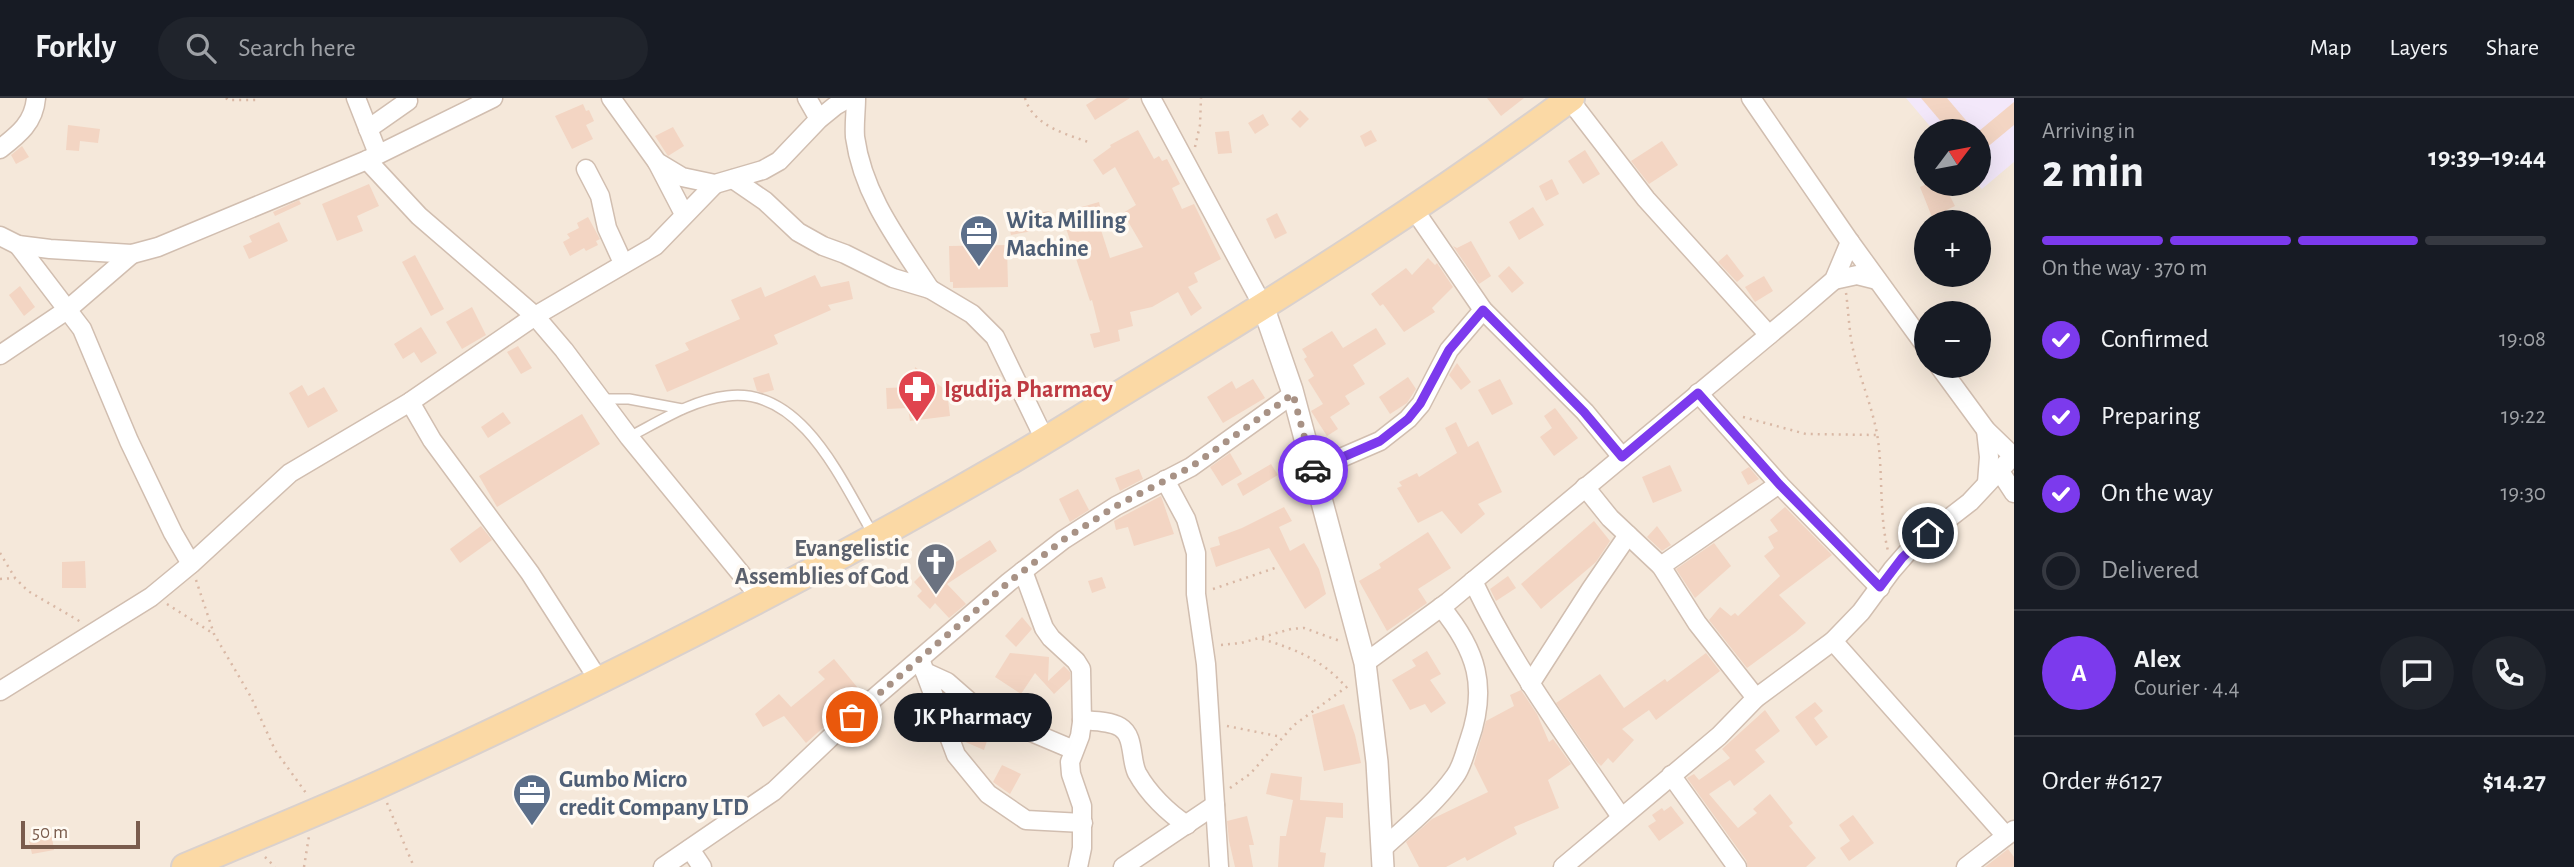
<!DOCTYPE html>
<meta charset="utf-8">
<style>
body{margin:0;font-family:"Alegreya Sans",sans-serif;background:#20242c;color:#f1f3f6;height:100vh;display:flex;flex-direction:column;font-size:26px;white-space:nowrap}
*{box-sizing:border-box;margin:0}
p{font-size:23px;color:#9ea1a6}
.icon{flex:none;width:38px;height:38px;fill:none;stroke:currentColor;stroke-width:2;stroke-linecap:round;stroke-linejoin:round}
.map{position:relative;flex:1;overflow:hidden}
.side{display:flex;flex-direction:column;background:#171b24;width:560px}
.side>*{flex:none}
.needle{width:46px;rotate:58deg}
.fabs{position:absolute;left:1914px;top:21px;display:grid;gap:14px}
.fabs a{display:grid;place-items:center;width:77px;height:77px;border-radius:50%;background:#171b24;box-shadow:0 7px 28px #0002;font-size:35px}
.scale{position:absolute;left:21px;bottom:18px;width:119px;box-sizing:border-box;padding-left:7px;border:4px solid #7a5c4d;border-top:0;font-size:19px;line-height:24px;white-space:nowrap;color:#7a5c4d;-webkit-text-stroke:5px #fffaf3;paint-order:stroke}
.pin{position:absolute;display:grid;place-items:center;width:60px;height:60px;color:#fff;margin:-30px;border:4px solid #fff;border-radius:50%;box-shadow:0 2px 7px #0007}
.courier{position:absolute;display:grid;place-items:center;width:70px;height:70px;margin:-35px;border:5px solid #7c3aed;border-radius:50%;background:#fff;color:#222;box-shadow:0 2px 9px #0007}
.bubble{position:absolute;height:49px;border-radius:24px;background:#171b24;box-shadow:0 7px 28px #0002;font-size:23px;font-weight:600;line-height:49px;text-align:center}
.summary em{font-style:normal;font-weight:600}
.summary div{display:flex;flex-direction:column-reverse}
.summary{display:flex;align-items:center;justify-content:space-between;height:119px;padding:0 28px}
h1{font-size:46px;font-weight:600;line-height:52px}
.bar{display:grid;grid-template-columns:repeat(4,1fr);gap:10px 7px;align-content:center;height:84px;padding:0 28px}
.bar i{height:9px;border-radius:5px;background:#363941}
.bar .active{background:#7c3aed}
.bar p{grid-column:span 4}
.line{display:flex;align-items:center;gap:18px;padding:0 28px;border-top:2px solid #363941}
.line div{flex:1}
.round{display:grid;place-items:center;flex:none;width:74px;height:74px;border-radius:37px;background:#20242c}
ol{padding:0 28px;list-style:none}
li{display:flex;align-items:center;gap:21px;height:77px}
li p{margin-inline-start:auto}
li .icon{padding:7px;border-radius:50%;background:#7c3aed;color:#fff;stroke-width:4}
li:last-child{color:#9ea1a6}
li i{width:38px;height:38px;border:4px solid #363941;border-radius:50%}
header{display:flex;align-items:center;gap:42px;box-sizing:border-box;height:98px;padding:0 35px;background:#171b24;border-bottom:2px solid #363941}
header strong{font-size:33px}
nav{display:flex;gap:38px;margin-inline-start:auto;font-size:24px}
.search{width:490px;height:63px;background:#20242c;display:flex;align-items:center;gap:18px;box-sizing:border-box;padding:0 24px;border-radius:38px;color:#9ea1a6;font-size:26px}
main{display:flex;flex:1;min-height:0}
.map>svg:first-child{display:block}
</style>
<header>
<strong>Forkly</strong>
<div class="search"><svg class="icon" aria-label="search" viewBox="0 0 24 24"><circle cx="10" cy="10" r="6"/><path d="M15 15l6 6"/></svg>Search here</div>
<nav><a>Map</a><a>Layers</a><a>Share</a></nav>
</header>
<main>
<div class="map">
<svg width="2014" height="769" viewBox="0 0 2014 769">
<rect width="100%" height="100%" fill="#fdf6ec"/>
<!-- residential -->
<path fill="#f5e8da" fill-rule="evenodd" d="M 0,0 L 2014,0 L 2014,769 L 0,769 ZM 1927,33 L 1979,33 L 1979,86 L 1927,86 ZM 1927,124 L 1979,124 L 1979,177 L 1927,177 ZM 1927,215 L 1979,215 L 1979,268 L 1927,268 Z"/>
<!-- education -->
<polygon fill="#f3e8fa" points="1906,0 2014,0 2014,64 1982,91 1977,86 1979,86 1979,33 1934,33"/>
<!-- building -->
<g fill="#f3d5c3">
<polygon points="1097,0 1130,0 1095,22 1086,7"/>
<polygon points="1487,0 1524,0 1501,18"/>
<polygon points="1921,0 1947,0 1975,33 1949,33"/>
<polygon points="2014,4 2014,27 1979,56 1979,33"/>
<polygon points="583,6 586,13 589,12 594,23 586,27 593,41 572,51 555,18"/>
<polygon points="1300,12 1309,21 1300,30 1291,21"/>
<polygon points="1263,16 1269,27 1255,36 1248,25"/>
<polygon points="68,27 100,31 98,45 80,43 79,53 66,52"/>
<polygon points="673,29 684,48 668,58 655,38"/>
<polygon points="1138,32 1154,61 1159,58 1162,63 1167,61 1180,86 1172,90 1182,111 1194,106 1221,161 1194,175 1198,184 1188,189 1202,210 1191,218 1178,194 1152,209 1130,214 1133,228 1118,232 1120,243 1094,250 1090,236 1100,234 1092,202 1090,203 1061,115 1099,104 1106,131 1101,132 1110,160 1143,149 1123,115 1136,107 1115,69 1103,77 1093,62 1111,49 1110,47"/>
<polygon points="1371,32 1377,43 1365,49 1360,38"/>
<polygon points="1229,33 1232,55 1218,56 1215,34"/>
<polygon points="1662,43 1678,67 1649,86 1631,63"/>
<polygon points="22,48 29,59 16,66 11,57"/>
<polygon points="1585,52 1600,76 1583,86 1568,63"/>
<polygon points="1552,81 1559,96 1546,103 1539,88"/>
<polygon points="369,86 379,108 357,118 363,133 337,143 322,106"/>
<polygon points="1927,86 1944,86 1955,108 1932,119 1920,89"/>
<polygon points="299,102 301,106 275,118 273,114"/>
<polygon points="1533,109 1544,127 1519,142 1509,124"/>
<polygon points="1050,113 1030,126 1033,133 1011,137 1007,120"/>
<polygon points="1277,115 1287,135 1275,141 1266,121"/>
<polygon points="588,119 600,141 596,143 598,147 586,153 584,150 570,158 563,144 570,140 567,136 579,130 577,125"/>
<polygon points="279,124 288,143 249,161 243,148 252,144 249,138"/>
<polygon points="1471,143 1491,178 1479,186 1453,148 1457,150"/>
<polygon points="1007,147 1008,189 953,190 953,184 950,184 949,148"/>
<polygon points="1727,156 1744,178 1737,184 1718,164"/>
<polygon points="415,157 444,211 431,218 402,164"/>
<polygon points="1428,160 1435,167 1437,165 1453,189 1432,210 1435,214 1404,234 1383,206 1380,208 1371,196 1406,170 1412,177"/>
<polygon points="1509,168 1524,185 1512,195 1498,178"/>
<polygon points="815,177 821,189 849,183 853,201 828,207 831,212 774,237 778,246 667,294 655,267 689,252 685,245 740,221 731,202 761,189 765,199"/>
<polygon points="1764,178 1773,193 1755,204 1745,189"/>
<polygon points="20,188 35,209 24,218 9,197"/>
<polygon points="472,209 486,237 462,251 446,224"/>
<polygon points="421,229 437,255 421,265 414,254 403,261 394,246"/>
<polygon points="1376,230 1386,246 1353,267 1365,286 1345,298 1350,306 1330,319 1338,331 1327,338 1311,313 1323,306 1308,282 1314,278 1304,261 1307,259 1302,251 1332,233 1343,250"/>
<polygon points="518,248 532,270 521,276 507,254"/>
<polygon points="1457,265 1471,284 1461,292 1449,277"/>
<polygon points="915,269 947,293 950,318 910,323 908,310 887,311 886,290 913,289"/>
<polygon points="769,275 774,292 762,295 757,293 753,280"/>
<polygon points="1408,279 1416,291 1407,305 1390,316 1379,299"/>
<polygon points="1253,281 1265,300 1223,325 1207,299 1232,283 1236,291"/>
<polygon points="1500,281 1513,306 1492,317 1478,292"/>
<polygon points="302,287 308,298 324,289 338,313 308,330 289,295"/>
<polygon points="1555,310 1578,340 1554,358 1540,339 1552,330 1544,318"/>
<polygon points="503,314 511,325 488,340 481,329"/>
<polygon points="582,316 600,346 497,409 479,378"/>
<polygon points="1456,324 1468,349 1478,343 1502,394 1478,406 1485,416 1461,436 1442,413 1418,425 1397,390 1402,388 1399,384 1417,375 1419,379 1457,355 1445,330"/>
<polygon points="1230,355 1242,376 1222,388 1210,369"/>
<polygon points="1271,366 1278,377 1243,398 1237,386"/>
<polygon points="1670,367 1682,393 1653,405 1642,379"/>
<polygon points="1749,369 1759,381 1748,387 1741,374"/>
<polygon points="1139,371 1143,381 1120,393 1115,380"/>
<polygon points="1078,391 1089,412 1070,424 1059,401"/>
<polygon points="1161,398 1174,436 1134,448 1128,429 1116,432 1114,423"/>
<polygon points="1284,409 1292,423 1279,429 1290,453 1304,445 1319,471 1326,496 1305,511 1269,450 1216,469 1210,450 1220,447 1218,439 1242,430"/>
<polygon points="1785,409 1832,457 1779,497 1806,525 1796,534 1747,570 1709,522 1720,509 1731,518 1735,515 1738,518 1780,478 1764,458 1774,450 1768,439 1778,433 1770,422"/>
<polygon points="1594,423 1610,443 1596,464 1541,511 1521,486"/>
<polygon points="481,428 492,442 460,465 450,451"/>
<polygon points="1657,428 1671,447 1662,453 1647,439"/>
<polygon points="1428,434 1451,470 1418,491 1427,505 1387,533 1359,483 1381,470 1379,466"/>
<polygon points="990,442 997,453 947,486 966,506 949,520 935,505 930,511 917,498 922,493 914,484 921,477 918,473 931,460 942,473"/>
<polygon points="1714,445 1731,468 1695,500 1676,471"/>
<polygon points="85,463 86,490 62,490 62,464"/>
<polygon points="1508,478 1516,490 1496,503 1490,491"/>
<polygon points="1102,479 1106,490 1092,495 1088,483"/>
<polygon points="1022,519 1032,531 1016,549 1005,538"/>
<polygon points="1427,553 1441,576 1430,582 1446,605 1431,615 1425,606 1410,612 1392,582 1416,568 1412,562"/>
<polygon points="1010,555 1049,559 1048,583 1064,568 1070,574 1070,581 1054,596 1035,575 1021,596 995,579"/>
<polygon points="1706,555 1720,573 1656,622 1649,612 1622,631 1634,642 1613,665 1608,660 1601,668 1596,663 1556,605 1600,576 1624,610 1665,581 1667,584"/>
<polygon points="834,561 862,595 806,645 784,618 763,629 755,616 779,596 791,609 825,581 818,574"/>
<polygon points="1521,592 1537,616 1549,644 1553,641 1571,666 1548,682 1559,710 1514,729 1517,736 1467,763 1465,759 1446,769 1419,769 1406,744 1432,721 1488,694 1474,666 1486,623 1514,608 1510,597"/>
<polygon points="1815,604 1823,613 1814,620 1828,639 1816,648 1795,619"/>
<polygon points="1344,606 1355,637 1361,665 1324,673 1312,617"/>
<polygon points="1765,612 1780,633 1755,652 1765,664 1734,688 1730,682 1709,696 1738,730 1757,715 1753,711 1770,696 1793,725 1789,728 1816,760 1806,769 1748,769 1746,762 1687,680 1694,676 1699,682 1730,660 1722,651"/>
<polygon points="968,631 988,640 984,652 963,643"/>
<polygon points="1002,667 1021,676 1010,696 993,684"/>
<polygon points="1271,675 1302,679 1300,702 1343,705 1343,720 1326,719 1320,754 1326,755 1324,769 1278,769 1280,738 1286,738 1293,702 1266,696"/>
<polygon points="1671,708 1684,725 1659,743 1648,728 1656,723 1652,717 1662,710 1664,713"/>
<polygon points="1853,717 1874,745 1849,763 1840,750 1850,743 1839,727"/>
<polygon points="1247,718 1254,747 1249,747 1253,769 1235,769 1229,743 1227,723"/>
<polygon points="52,739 54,752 32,756 29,743"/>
<polygon points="2008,751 2014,759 2014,769 1985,769"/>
</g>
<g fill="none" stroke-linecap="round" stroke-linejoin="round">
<defs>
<g id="service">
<polyline points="601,301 629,301 682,311"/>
<path d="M 629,339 C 660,323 692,302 727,298 C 802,288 842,384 873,436"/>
</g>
<g id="minor">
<polyline points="356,0 378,56"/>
<polyline points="611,0 657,64 682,79 715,86 763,72 779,63 819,21 835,8 849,0"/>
<polyline points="807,0 819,21"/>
<path d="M 856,0 C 856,13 854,26 855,39 C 863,97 898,142 930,191"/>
<polyline points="1151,0 1263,208"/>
<polyline points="1751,0 1850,144 1927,250"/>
<polyline points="1569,1 1646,101 1769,237"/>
<polyline points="368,31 408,3"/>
<path d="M 0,51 C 18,37 34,25 36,0"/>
<polyline points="367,62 419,118 535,218 564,252 629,339 760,499"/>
<polyline points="657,64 684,116"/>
<polyline points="586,71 600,98 607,130 623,165"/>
<polyline points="733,81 765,103 798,134 823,148 845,156 893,180 930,191 972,216 995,239 1045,342"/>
<polyline points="1413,110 1483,212 1585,314 1622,359"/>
<polyline points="0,138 18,147 50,151 132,156 158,149 367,62 493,0"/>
<polyline points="18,147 82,231 129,343 173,435 191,466"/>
<polyline points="1834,182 1857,177 1877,182"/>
<polyline points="0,257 67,212 132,156"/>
<polyline points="1939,268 1986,332 2013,358"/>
<polyline points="1698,295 1779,386 1880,490"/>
<polyline points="410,304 432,342 530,475 598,581"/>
<polyline points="1986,332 1989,359 1987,385"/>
<polyline points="1313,372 1380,343 1408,321 1421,306 1449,252 1483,212"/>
<polyline points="1999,372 2014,395"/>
<polyline points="1165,382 1186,421 1196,455 1196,496 1206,566 1219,769"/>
<polyline points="1585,389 1610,420 1661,468 1697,525 1756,600"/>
<polyline points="1661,468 1779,386"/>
<polyline points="1023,473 1044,530 1051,540 1076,563 1081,571 1082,624 1080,638 1070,664 1071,676 1082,708 1082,750 1078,769"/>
<path d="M 1473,483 C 1512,567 1569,642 1621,719"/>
<polyline points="1833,543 2006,738"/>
<polyline points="920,561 956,657 988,696 1026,722 1083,725"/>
<polyline points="1365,565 1448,504 1798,213 1834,182 1850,144"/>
<polyline points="925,574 947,584 979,612 1074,652"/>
<polyline points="1530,586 1591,491 1628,437"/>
<polyline points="0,593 151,499 191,466 290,375 410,304 535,218 655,148 715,86"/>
<path d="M 1082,622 C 1093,623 1110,623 1120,629 C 1135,638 1130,661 1137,675 C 1148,695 1168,715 1187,727"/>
<polyline points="1671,677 1737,769"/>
<polyline points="690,751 702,769"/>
<path d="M 1382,751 C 1407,728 1435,706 1455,678 C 1462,669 1465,654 1469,643 C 1488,589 1477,553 1441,509"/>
<polyline points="663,769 774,693 852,619 1009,484 1063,442 1116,408 1191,369 1293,296"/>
<polyline points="1123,769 1215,707"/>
<polyline points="1563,769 1719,638 1756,600 1833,543 1861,514 1892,472 1912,449 1970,404 2014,357"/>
<polyline points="1966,769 2014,732"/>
</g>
<polyline id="tertiary" points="1263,208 1292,292 1365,565 1377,664 1383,769"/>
<path id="primary" d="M 185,769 C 249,742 313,716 376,688 C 592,590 810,479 1015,360 C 1056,336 1097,310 1138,285 C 1285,196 1432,103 1571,0"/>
</defs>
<!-- service casing -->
<use href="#service" stroke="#d1beb0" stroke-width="12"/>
<!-- minor casing -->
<use href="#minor" stroke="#d1beb0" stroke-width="21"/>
<!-- tertiary casing -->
<use href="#tertiary" stroke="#d1beb0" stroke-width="24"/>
<!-- primary casing -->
<use href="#primary" stroke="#dad1cd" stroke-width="30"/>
<!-- path -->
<g stroke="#d9b8a5" stroke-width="2.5" stroke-dasharray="2 5" stroke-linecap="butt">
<polyline points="226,0 228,2 257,2"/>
<path d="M 1025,0 C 1033,28 1066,36 1091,45"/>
<polyline points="1195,49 1200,27 1201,0"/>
<path d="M 1846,195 C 1849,216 1849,239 1855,259 C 1862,286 1874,314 1878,342 C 1883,379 1879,416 1888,453"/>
<polyline points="1743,319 1806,336 1877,337"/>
<polyline points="0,455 15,480 28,493 81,524"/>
<polyline points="0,481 15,480"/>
<polyline points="196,482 214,536 251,599 275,652 306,695"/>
<polyline points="1213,491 1275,470"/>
<polyline points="167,506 214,536"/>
<path d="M 1262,541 C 1295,551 1323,562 1346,589"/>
<polyline points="1221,547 1241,545 1291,531 1304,530 1340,543"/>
<polyline points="1227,628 1282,639"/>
<polyline points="1230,690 1250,676 1294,627 1348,588"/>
<polyline points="387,705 414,769"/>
<polyline points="265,759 275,769"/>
<polyline points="304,769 309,738"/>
</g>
<!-- service -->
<use href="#service" stroke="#fff" stroke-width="9"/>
<!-- minor -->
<use href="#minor" stroke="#fff" stroke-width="18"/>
<!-- tertiary -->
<use href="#tertiary" stroke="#fff" stroke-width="21"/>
<!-- primary -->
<use href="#primary" stroke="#fbd9a5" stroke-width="26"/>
</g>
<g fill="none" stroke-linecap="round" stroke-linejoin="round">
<!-- done -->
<polyline stroke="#a89285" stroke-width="7" stroke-dasharray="0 12.6" points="852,619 1009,484 1063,442 1116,408 1191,369 1293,296 1313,372"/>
<!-- route -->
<polyline stroke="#7c3aed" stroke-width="9" points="1313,372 1380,343 1408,321 1420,306 1449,252 1483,212 1584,314 1622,359 1698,295 1779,386 1880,489 1902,460 1928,435"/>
</g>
<!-- icons -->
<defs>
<symbol id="office-pin" viewBox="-11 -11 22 30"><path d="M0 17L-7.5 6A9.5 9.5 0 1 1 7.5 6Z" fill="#5c6f8a" stroke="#fffaf3"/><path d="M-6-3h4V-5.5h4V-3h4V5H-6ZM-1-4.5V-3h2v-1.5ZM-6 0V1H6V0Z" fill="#fff"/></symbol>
<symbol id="pharmacy-pin" viewBox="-11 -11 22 30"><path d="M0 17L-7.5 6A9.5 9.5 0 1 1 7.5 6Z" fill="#e0444e" stroke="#fffaf3"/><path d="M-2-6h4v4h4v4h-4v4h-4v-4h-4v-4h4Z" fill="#fff"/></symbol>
<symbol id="church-pin" viewBox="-11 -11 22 30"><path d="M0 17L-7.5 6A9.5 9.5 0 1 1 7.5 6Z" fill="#6b7280" stroke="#fffaf3"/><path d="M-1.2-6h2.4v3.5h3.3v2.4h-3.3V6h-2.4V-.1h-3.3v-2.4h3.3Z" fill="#fff"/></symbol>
</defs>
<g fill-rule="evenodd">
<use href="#office-pin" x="957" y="114" width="44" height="60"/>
<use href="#pharmacy-pin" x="895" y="269" width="44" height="60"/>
<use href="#church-pin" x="914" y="442" width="44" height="60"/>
<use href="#office-pin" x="510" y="673" width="44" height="60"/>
</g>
<g text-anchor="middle" stroke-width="7" stroke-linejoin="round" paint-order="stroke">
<!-- service labels -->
<g font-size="24" font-weight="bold" fill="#4e5e75" stroke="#fffaf3" text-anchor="start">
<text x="1006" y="130">Wita Milling<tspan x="1006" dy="28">Machine</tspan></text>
<text x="559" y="689">Gumbo Micro<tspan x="559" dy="28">credit Company LTD</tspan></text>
</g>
<!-- health labels -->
<g font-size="24" font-weight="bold" fill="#be3a42" stroke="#fffaf3" text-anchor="start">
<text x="944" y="299">Igudija Pharmacy</text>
</g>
<!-- worship labels -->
<g font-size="24" font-weight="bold" fill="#5b616d" stroke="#fffaf3" text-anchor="end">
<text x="909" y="458">Evangelistic<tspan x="909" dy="28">Assemblies of God</tspan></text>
</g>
</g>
</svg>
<div class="fabs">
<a><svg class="needle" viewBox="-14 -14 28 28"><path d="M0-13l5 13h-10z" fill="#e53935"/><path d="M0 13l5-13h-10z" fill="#9ea1a6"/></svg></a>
<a>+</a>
<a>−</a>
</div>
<div class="scale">50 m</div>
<div class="pin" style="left:852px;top:619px;background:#ea580c"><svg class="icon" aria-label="bag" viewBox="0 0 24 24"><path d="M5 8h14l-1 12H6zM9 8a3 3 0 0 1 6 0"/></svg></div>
<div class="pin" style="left:1928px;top:435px;background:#1f2937"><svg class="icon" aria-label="home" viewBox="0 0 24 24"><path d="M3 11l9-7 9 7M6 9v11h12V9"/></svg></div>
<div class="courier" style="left:1313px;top:372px"><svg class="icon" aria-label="car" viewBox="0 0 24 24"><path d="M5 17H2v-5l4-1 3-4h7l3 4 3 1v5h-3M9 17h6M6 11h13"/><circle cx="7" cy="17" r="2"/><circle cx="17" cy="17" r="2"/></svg></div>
<div class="bubble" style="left:894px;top:595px;width:158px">JK Pharmacy</div>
</div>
<section class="side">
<div class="summary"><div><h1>2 min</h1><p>Arriving in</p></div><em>19:39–19:44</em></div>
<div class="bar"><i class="active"></i><i class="active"></i><i class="active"></i><i></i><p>On the way · 370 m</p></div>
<ol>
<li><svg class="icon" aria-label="check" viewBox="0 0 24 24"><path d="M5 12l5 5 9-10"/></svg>Confirmed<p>19:08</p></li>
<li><svg class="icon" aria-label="check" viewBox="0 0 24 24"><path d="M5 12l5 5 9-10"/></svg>Preparing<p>19:22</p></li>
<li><svg class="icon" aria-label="check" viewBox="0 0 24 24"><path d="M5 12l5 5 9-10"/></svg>On the way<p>19:30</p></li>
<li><i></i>Delivered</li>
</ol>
<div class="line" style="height:126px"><b class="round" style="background:#7c3aed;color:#fff">A</b><div><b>Alex</b><p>Courier · 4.4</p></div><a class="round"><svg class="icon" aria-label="chat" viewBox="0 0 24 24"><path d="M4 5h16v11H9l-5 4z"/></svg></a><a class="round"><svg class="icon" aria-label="phone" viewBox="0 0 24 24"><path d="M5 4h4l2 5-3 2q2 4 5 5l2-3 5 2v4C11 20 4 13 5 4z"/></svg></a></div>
<div class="line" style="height:91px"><div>Order #6127</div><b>$14.27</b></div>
</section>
</main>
